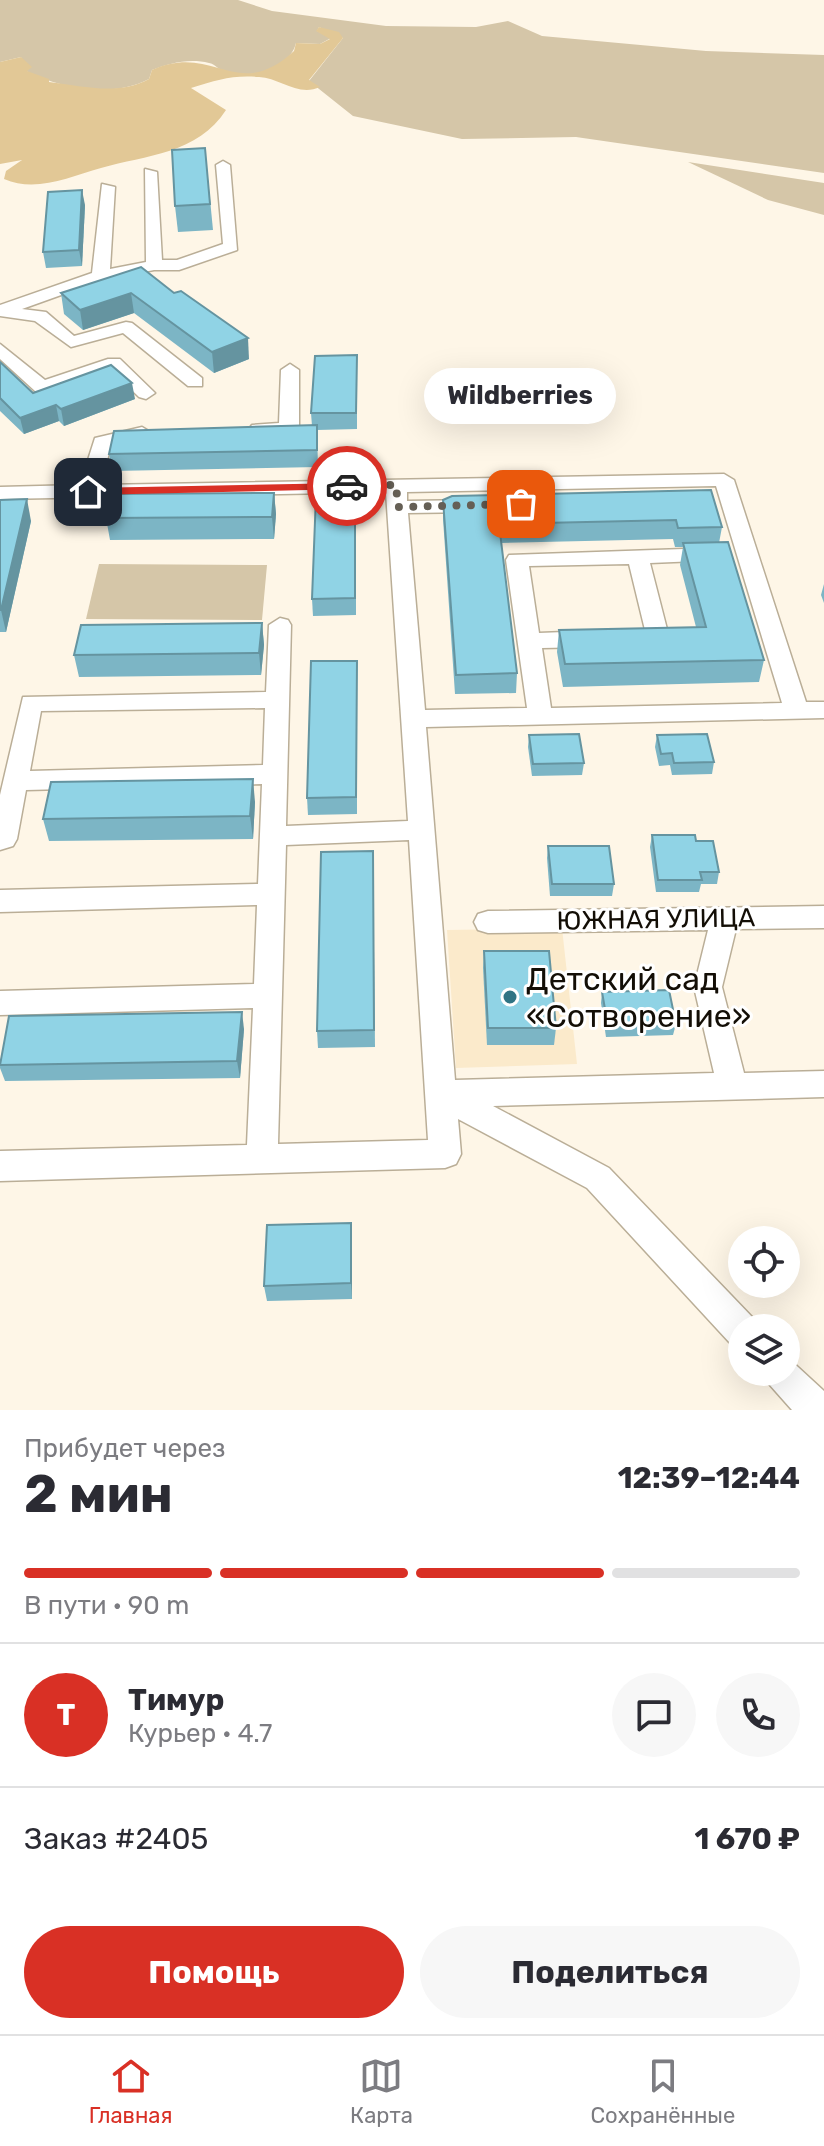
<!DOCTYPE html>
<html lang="ru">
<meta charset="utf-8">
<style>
body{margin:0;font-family:Rubik,sans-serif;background:#f7f7f7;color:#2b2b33;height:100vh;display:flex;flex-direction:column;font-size:30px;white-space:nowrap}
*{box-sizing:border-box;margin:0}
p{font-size:26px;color:#7c7c81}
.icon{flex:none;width:44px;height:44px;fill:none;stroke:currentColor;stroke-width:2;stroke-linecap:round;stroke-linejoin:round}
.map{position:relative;height:1410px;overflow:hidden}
.panel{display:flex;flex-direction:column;background:#fff;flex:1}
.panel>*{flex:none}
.tools{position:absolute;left:728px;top:1226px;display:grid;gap:16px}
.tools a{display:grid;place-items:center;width:72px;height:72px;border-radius:50%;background:#fff;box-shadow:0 8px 32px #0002;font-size:40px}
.pin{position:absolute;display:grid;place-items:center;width:68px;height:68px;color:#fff;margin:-34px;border-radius:16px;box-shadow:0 4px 12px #0006}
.courier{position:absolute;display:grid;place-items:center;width:80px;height:80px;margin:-40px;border:6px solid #d93025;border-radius:50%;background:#fff;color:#222;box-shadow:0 2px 10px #0007}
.bubble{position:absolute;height:56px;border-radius:28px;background:#fff;box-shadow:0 8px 32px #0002;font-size:26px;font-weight:700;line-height:56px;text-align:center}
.head em{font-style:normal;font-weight:700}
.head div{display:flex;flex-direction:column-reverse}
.head{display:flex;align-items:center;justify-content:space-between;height:136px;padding:0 24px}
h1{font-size:52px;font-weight:700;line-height:60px}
.bar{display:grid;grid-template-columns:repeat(4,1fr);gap:12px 8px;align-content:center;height:96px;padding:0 24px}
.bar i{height:10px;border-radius:6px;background:#e1e1e2}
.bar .current{background:#d93025}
.bar p{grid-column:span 4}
.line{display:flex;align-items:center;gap:20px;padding:0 24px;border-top:2px solid #e1e1e2}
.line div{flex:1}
.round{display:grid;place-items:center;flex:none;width:84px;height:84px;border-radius:42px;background:#f7f7f7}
.action{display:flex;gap:16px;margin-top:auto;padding:16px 24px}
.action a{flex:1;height:92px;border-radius:48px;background:#d93025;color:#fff;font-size:32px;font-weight:700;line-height:92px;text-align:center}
.action a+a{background:#f7f7f7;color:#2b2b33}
.tab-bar{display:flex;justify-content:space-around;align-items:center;height:112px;border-top:2px solid #e1e1e2;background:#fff;font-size:22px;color:#7c7c81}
.tab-bar a{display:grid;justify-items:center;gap:4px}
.tab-bar .current{color:#d93025}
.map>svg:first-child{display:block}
</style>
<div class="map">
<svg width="824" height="1410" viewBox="0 0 824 1410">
<rect width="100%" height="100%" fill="#fef6e7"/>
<!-- built -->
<polygon fill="#fbeacb" points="562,928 577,1064 456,1068 447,930"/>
<!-- green -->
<g fill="#d5c6a8">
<path d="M 0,0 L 238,0 L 272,11 L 386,26 L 476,27 L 508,21 L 542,36 L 706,51 L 824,55 L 824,173 L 576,137 L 462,139 L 353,116 L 309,81 L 343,38 L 319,27 L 317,31 L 331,38 L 320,44 L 296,43 C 290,69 249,80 225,72 C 219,70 215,64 209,63 C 190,58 169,63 152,70 L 149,79 C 114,98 61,89 26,71 L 21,57 L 0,62 Z"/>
<polygon points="688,162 824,183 824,215 768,200"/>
<polygon points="99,564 267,565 262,620 86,619"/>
</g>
<!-- water -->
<path fill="#e2c896" d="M 319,27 L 339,32 L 343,38 L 309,80 L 320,87 C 298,97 280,78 259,77 C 231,75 218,80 191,88 L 226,110 C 198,154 146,155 101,168 C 69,177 36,193 4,179 L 6,171 L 22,160 L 0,164 L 0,62 L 21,57 L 32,67 L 27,71 L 49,79 L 49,82 C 83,86 118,96 149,79 L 152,70 C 215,42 236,104 294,51 L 296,43 L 320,44 L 330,39 L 316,31 Z"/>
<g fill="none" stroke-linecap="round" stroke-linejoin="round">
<defs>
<g id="minor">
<polygon points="223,161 230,165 237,250 179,270 154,270 103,280 22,309 46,312 74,336 126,322 132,323 202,378 202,386 188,386 123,333 71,347 35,321 0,316 0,305 92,273 102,184 115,187 110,269 146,262 145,169 157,172 162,260 177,260 223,244 216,165"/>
<polygon points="0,344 45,380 108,359 120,359 155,393 146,399 139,397 111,370 49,391 35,391 0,359"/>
<polygon points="290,364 299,370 299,428 289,434 252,433 249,429 252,425 279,423 281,370"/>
<path d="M 142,427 L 152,433 L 149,437 L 111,446 L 100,485 L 724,474 L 734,480 L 806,702 L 824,702 L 824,718 L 426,727 L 455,1080 L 714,1073 L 694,987 L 708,930 L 488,933 L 478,930 L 474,922 L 478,914 L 488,911 L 824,906 L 824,928 L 736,929 L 722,987 L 744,1073 L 824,1071 L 824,1097 L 493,1106 L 609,1168 L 754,1319 L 758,1328 L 742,1328 L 742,1348 L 730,1343 L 587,1188 L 458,1119 L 461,1154 L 456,1164 L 445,1168 L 0,1181 L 0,1151 L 247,1145 L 253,1008 L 0,1015 L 0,991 L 254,984 L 257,905 L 0,912 L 0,890 L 258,884 L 262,784 L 26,790 L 17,839 L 13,846 L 0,850 L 0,795 L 23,697 L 266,692 L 269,625 L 280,618 L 288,620 L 291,625 L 286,826 L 408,821 L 386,492 L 0,499 L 0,487 L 80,485 L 95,438 ZM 716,486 L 782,703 L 551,708 L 542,648 L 590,647 L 601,639 L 590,631 L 539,633 L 529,566 L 629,564 L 645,630 L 627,633 L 624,638 C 633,650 660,649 669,637 L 650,563 L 721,560 L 724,555 L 721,550 L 713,548 L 509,555 L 506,560 L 527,708 L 425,710 L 408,513 L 476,512 L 486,506 L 476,500 L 407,501 L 407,492 ZM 265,708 L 263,765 L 30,771 L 41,711 ZM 409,840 L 428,1140 L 278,1144 L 286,845 Z"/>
<polygon points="786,1356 824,1391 824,1410 792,1410 769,1384 763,1372 786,1372"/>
</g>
</defs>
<!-- minor casing -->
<use href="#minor" stroke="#baae97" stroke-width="3"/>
<!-- minor -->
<use href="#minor" fill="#fff" fill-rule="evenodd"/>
</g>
<!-- wall -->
<g fill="#7cb5c5">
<polygon points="205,148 213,230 178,232 175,206"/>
<polygon points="85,205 82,266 46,268 43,252"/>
<polygon points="141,267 249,359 214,373 134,313 83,330 64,314 61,293"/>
<polygon points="357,355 357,429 317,430 318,467 112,471 109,454 312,426 311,413"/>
<polygon points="0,362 33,393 135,399 64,426 59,421 24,434 0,411"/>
<polygon points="711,490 722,527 719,543 764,660 759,682 563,687 557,652 559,630 696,627 680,565 683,547 675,547 673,539 501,543 517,673 516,693 455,694 443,519 443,500"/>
<polygon points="274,493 276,514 274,539 110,540 106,518"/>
<polygon points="0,500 31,521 6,632 0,632"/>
<polygon points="356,511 356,615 313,616 312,599"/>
<polygon points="824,584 824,603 821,595"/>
<polygon points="262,623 264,645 261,675 79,677 74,655"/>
<polygon points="357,661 357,814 308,815 307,798"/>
<polygon points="529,735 584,763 582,775 532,776 528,747"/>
<polygon points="657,735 714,762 712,774 672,775 670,765 659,766 655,747"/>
<polygon points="255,802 253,839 49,841 43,819"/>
<polygon points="652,835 696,841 719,872 717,884 701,884 699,892 656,892 650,847"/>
<polygon points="548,846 614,884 612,896 550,896 547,858"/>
<polygon points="373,851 375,1047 318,1048 317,1031"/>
<polygon points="484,951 556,1028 554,1045 487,1045 483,968"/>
<polygon points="602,992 676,1024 673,1035 606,1037 601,1003"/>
<polygon points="244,1029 240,1078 5,1081 0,1068 0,1059"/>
<polygon points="351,1223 352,1299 267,1301 264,1286"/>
</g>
<!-- shaded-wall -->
<g fill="#6594a0">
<polygon points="82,190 85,205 82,266 79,250"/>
<polygon points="131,293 134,313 83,330 80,310"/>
<polygon points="248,338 249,359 214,373 212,352"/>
<polygon points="132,383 135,399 64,426 61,409"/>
<polygon points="56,405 59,421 24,434 20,418"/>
<polygon points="274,493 276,514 274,539 272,517"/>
<polygon points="27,499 31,521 6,632 1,610"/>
<polygon points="262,623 264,645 261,675 259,653"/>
<polygon points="253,779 255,802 253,839 250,816"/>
<polygon points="242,1012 244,1029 240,1078 237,1061"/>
<polygon points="351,1223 352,1239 352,1299 351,1283"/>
</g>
<!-- building -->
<g fill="#90d3e5" stroke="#6594a0" stroke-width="2">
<polygon points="205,148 210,204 175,206 172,150"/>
<polygon points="82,190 79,250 43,252 48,192"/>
<polygon points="141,267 174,293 181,291 248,338 212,352 131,293 80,310 61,293"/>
<polygon points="357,355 356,413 311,413 315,356"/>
<polygon points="0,362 33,393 111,365 132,383 61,409 56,405 20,418 0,398"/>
<polygon points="317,425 317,450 109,454 114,431"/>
<polygon points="711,490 722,527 678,528 676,520 499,524 517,673 456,675 443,500 452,496"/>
<polygon points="274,493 272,517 106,518 111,494"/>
<polygon points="355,494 355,598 312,599 316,495"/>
<polygon points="27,499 1,610 0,610 0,500"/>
<polygon points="728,542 764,660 565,664 559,630 706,627 683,543"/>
<polygon points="262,623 259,653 74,655 81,625"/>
<polygon points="311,661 357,661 356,797 307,798"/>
<polygon points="579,734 584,763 533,764 529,735"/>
<polygon points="707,734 714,762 674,763 672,753 661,754 657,735"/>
<polygon points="253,779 250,816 43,819 51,782"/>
<polygon points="652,835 695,835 696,841 713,841 719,872 700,872 702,880 658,880"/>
<polygon points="548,846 609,846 614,884 552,884"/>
<polygon points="373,851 374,1030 317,1031 321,852"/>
<polygon points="484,951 549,951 556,1028 488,1028"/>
<polygon points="669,990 676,1024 608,1026 602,992"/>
<polygon points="242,1012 237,1061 0,1065 9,1016"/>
<polygon points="351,1223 351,1283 264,1286 267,1225"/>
</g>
<!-- route -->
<polygon fill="#d93025" points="347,483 351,489 88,495 83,492 88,488"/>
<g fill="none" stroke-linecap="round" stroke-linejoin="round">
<!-- done -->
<polyline stroke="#655f55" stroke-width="8" stroke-dasharray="0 14.4" points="347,486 396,485 398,507 521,504"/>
</g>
<!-- markers -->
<circle fill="#307484" stroke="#fff" stroke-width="3" cx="510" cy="997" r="8"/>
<g text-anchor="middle" stroke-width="6" stroke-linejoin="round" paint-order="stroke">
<!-- street labels -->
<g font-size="26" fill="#130e06" stroke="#fff">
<text transform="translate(656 919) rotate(-1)" y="9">ЮЖНАЯ УЛИЦА</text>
</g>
<!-- near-poi labels -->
<g font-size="32" fill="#130e06" stroke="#fff" text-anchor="start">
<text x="526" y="990">Детский сад<tspan x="526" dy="37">«Сотворение»</tspan></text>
</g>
</g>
</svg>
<div class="tools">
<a><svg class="icon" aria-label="locate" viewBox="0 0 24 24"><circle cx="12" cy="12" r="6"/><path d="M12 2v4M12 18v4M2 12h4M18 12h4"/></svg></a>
<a><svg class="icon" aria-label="layers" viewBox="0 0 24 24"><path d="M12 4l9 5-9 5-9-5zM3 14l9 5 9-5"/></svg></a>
</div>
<div class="pin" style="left:521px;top:504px;background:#ea580c"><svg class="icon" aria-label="bag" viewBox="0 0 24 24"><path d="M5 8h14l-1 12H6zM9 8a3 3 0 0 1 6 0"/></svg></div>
<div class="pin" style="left:88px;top:492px;background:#1f2937"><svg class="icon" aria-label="home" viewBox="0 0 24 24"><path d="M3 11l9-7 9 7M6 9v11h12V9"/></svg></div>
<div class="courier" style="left:347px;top:486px"><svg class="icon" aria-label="car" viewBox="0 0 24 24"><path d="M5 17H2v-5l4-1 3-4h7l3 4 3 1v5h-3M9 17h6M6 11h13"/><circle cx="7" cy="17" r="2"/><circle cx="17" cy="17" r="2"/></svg></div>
<div class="bubble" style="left:424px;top:368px;width:192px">Wildberries</div>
</div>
<section class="panel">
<div class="head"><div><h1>2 мин</h1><p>Прибудет через</p></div><em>12:39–12:44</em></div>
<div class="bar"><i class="current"></i><i class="current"></i><i class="current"></i><i></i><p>В пути · 90 m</p></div>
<div class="line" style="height:144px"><b class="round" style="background:#d93025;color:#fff">Т</b><div><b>Тимур</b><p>Курьер · 4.7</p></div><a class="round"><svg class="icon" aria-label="chat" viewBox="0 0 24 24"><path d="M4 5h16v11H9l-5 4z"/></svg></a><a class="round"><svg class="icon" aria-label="phone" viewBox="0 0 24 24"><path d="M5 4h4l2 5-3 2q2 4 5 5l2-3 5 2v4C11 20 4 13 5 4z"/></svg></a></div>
<div class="line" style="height:104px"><div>Заказ #2405</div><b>1 670 ₽</b></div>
<div class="action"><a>Помощь</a><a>Поделиться</a></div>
</section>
<nav class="tab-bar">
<a class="current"><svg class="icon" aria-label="home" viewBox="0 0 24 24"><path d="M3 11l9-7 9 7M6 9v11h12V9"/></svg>Главная</a>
<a><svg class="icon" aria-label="map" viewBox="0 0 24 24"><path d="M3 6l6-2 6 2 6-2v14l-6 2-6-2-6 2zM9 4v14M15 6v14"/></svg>Карта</a>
<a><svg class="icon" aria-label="saved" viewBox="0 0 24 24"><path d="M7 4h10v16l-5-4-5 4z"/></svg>Сохранённые</a>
</nav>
